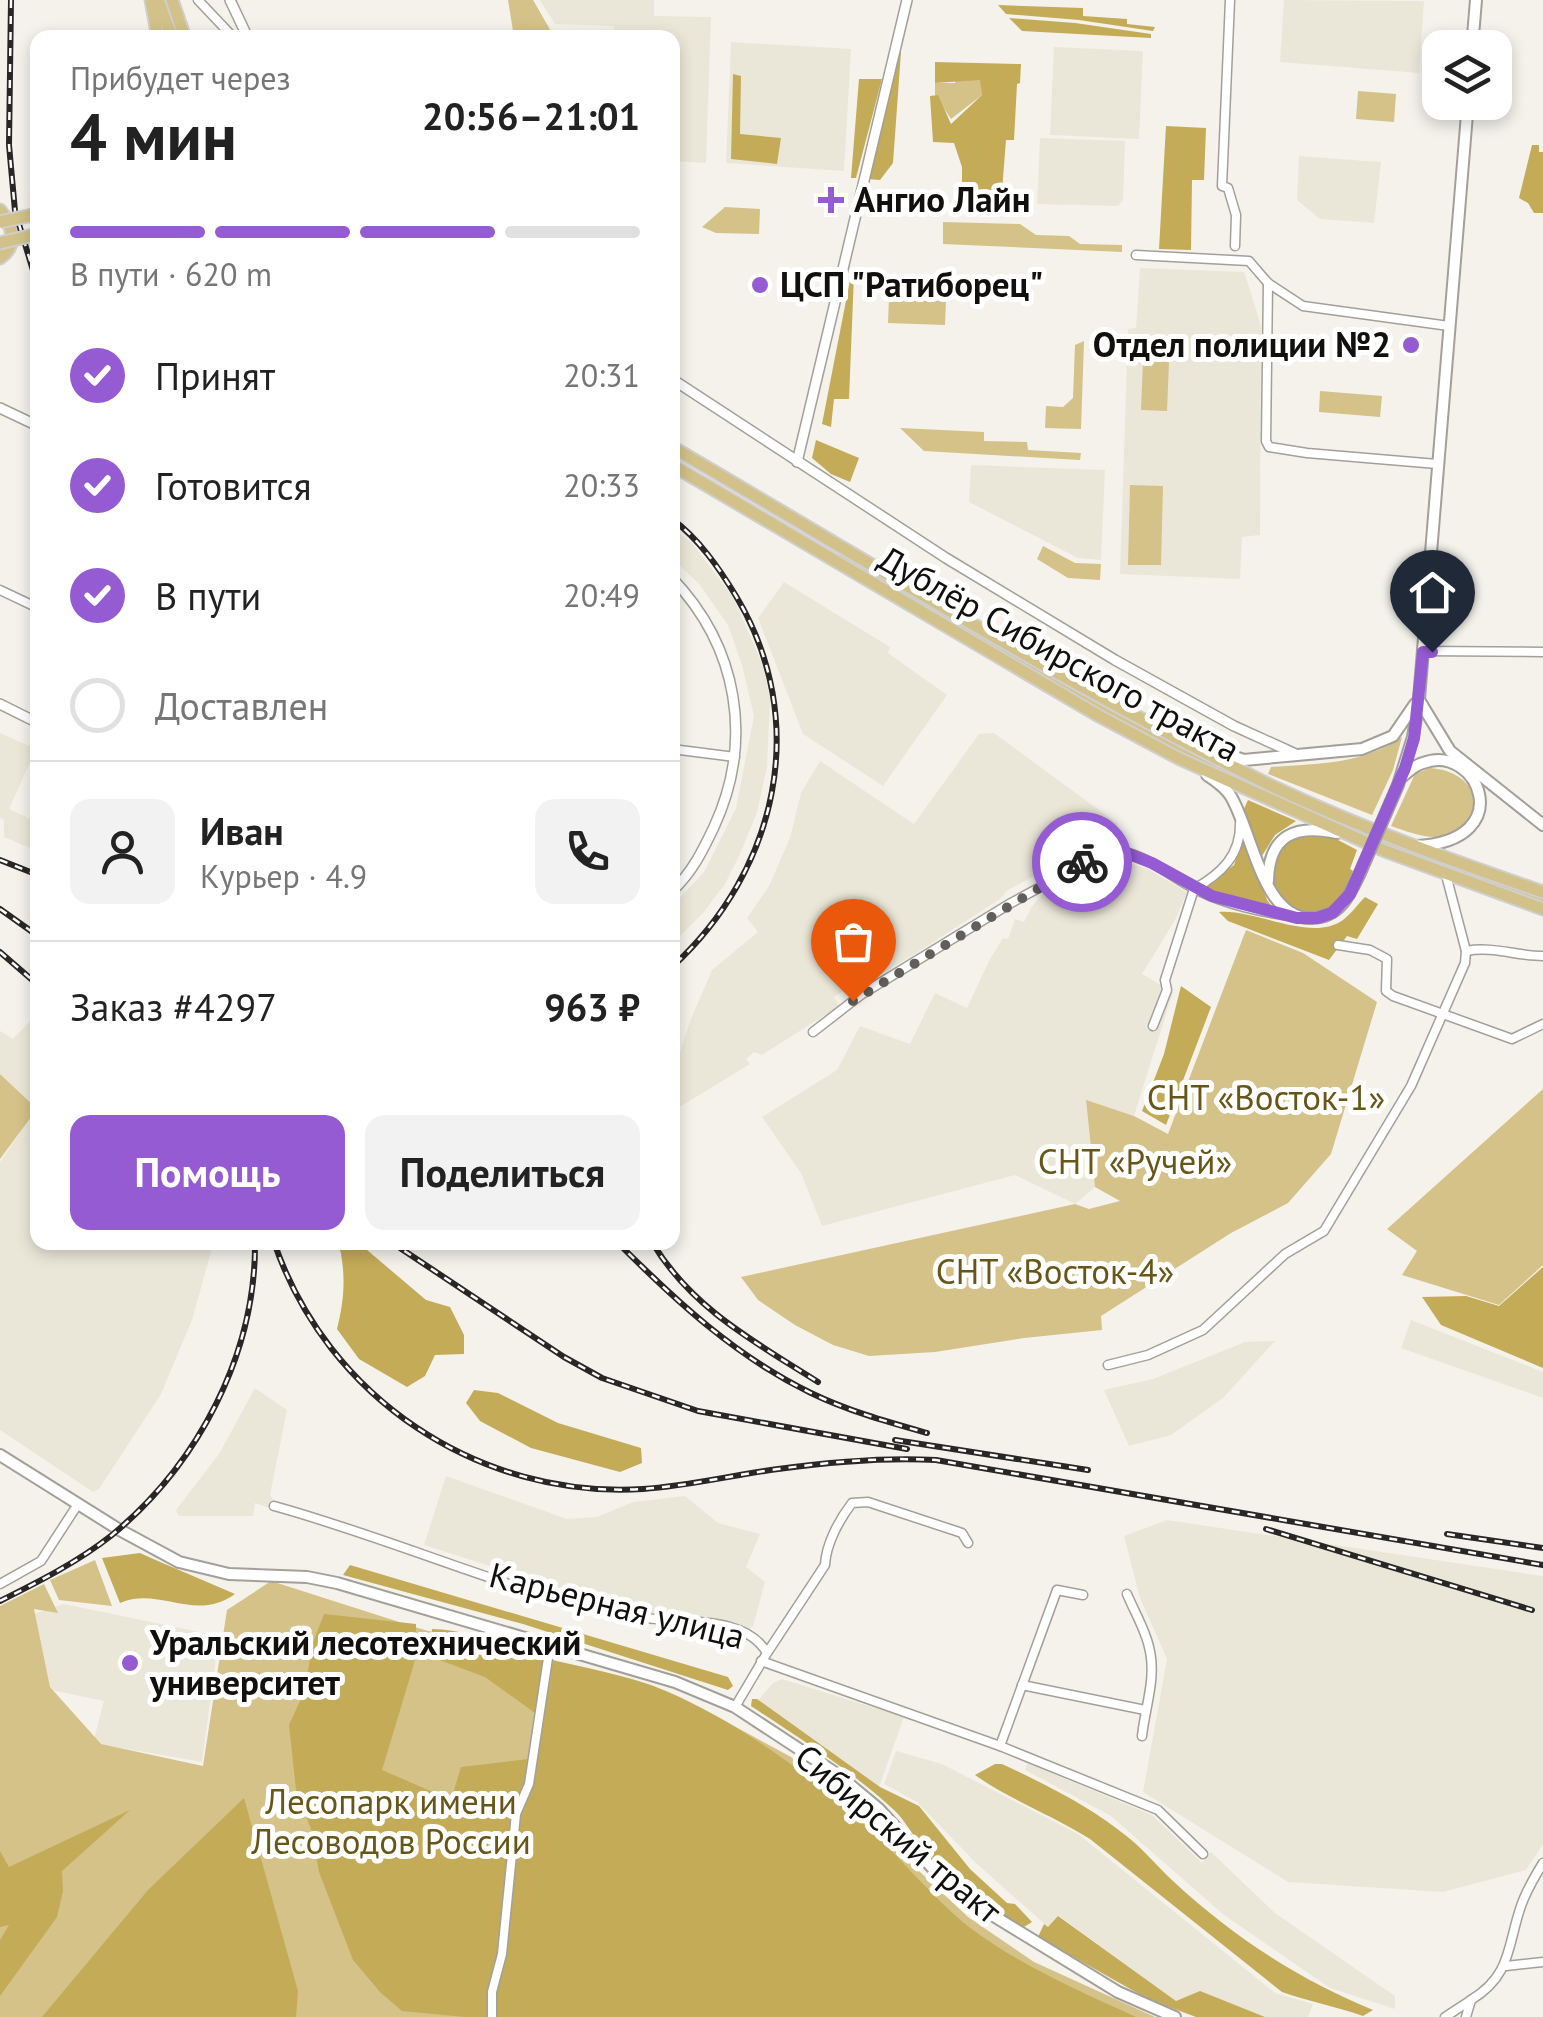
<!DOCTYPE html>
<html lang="ru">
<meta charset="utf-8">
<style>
body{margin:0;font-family:"PT Sans",sans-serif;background:#f2f2f2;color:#222;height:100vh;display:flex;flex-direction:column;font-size:38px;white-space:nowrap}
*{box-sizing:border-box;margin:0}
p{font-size:32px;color:#767676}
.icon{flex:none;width:55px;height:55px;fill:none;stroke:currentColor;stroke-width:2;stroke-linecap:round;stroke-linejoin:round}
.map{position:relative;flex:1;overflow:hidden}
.sheet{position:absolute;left:30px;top:30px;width:650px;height:1220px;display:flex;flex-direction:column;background:#fff;border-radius:20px;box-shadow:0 5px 15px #0003}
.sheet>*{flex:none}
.fabs{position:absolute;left:1422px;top:30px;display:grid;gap:20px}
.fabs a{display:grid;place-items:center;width:90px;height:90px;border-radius:20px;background:#fff;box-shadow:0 5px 15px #0003;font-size:50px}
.pin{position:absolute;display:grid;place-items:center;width:85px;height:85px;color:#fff;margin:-102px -42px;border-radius:50% 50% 50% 0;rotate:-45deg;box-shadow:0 0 10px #0007}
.pin .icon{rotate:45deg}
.courier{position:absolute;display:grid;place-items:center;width:100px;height:100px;margin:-50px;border:8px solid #955bd3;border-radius:50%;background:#fff;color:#222;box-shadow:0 2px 12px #0007}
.overview em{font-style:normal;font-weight:800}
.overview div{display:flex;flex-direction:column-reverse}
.overview{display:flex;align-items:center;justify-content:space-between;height:170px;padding:0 40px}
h1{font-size:65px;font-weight:800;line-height:75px}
.bar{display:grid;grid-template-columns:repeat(4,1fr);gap:15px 10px;align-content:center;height:120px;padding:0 40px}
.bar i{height:12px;border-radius:8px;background:#e0e0e0}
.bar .active{background:#955bd3}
.bar p{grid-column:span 4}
.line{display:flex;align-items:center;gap:25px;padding:0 40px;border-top:2px solid #e0e0e0}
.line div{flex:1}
.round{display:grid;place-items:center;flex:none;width:105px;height:105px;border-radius:20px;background:#f2f2f2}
ol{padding:0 40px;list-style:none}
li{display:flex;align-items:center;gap:30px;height:110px}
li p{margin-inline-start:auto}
li .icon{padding:10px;border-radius:50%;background:#955bd3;color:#fff;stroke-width:4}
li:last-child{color:#767676}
li i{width:55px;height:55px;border:5px solid #e0e0e0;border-radius:50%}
.action{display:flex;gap:20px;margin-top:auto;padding:20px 40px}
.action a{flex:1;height:115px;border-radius:20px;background:#955bd3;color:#fff;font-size:40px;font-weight:800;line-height:115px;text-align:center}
.action a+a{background:#f2f2f2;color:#222}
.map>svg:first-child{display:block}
</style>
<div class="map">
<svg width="1543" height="2017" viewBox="0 0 1543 2017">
<rect width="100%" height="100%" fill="#f4f2eb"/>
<!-- built -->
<g fill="#ebe7d8">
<polygon points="540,0 654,0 654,16 711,17 706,163 673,161 672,38 615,37 614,26 555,24"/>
<polygon points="1284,0 1424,1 1419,73 1280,62"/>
<polygon points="731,42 851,49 844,171 726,163"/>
<polygon points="1054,47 1143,51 1139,139 1050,135"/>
<polygon points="1040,138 1125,141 1123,200 1118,206 1037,204"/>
<polygon points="1299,156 1381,162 1374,223 1320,219 1297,200"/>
<polygon points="1140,268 1244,272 1254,303 1261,327 1260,535 1242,537 1240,579 1120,574 1128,329 1136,328"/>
<polygon points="971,465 1105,470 1101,560 1078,558 969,502"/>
<polygon points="672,528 692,543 733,597 764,668 770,700 767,767 757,812 740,854 725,884 703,913 673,943 673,905 704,872 736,808 754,716 742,665 728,625 699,584 673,559"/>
<polygon points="784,582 890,647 888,653 947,695 883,786 803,734 758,618"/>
<polygon points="0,733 36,749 9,809 37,822 37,851 4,837 4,820 0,818"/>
<polygon points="994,733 1118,824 1109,835 1008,890 1000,899 918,952 861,986 858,982 846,989 834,997 839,1006 762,1055 754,1052 746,1059 750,1064 678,1108 674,1070 691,1019 712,970 758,932 747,918 769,886 790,838 801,793 820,761 914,824 979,734"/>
<polygon points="1118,860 1148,869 1187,892 1175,920 1142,974 1173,992 1134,1116 1086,1101 1095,1187 1075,1204 1015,1175 822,1226 801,1173 762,1117 837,1070 860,1026 910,1044 935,993 967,1008 990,959 1003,938 1008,939 1015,919 1024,922 1032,906 1044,893 1089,866"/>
<polygon points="32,1019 37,1024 38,1242 209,1243 211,1252 192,1320 161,1394 99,1489 93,1492 0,1430 0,1162 36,1109 0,1074 0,1031 13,1039"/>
<polygon points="1411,1320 1543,1372 1543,1398 1401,1348"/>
<polygon points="1275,1341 1223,1398 1171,1435 1129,1446 1104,1390 1153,1379 1245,1342"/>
<polygon points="255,1388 287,1410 270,1495 275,1503 273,1509 255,1503 253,1516 179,1516 176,1510 219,1454"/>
<polygon points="446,1476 567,1519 597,1517 633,1502 685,1496 718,1523 760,1534 746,1567 765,1582 753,1626 748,1630 691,1615 670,1619 649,1617 424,1545"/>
<polygon points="1167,1520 1543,1576 1543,1844 1526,1870 1443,1892 1288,1882 1143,1792 1167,1659 1140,1598 1124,1536"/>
<polygon points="64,1604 219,1636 202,1762 93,1743 104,1701 51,1690 33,1614"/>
<polygon points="782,1679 904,1717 878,1790 755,1704 773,1683"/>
<polygon points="896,1751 942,1764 1078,1834 1275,1993 1313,2004 1308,2017 1265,2017 1201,1992 1176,2001 1059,1916 1048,1927 977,1864 917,1802 884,1784"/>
<polygon points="1027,1763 1152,1815 1202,1863 1211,1852 1275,1913 1395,1996 1395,2009 1330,1988 1224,1915 1111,1816 1025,1770"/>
</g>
<!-- green -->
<g fill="#d4c289">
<polygon points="508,0 533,0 552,33 576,33 575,37 514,37"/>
<polygon points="956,80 981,80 982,95 951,119 935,95 935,83 955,83"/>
<polygon points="1358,91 1396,94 1394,122 1356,119"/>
<polygon points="725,207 760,209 759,234 716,233 702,227"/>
<polygon points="943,222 1020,224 1036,235 1069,236 1080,244 1122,245 1122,252 943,244"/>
<polygon points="889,297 946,300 945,325 888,323"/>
<polygon points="1084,341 1081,429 1045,428 1046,406 1063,407 1073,398 1075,345"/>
<polygon points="1143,361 1169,362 1167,411 1141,410"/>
<polygon points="1320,391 1382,396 1380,417 1319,412"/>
<polygon points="900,428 984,432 984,441 1027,442 1028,450 1081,453 1080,460 924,451"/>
<polygon points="1130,485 1163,486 1161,565 1128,565"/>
<polygon points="1043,546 1075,563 1101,564 1100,580 1068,578 1037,559"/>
<path d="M 841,553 C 940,611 1037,672 1138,725 C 1268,793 1403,852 1543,899 L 1543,904 C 1394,852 1247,792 1109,716 C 1017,666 928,611 838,558 Z"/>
<path d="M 1402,737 L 1393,770 L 1372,815 L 1268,774 L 1271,767 C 1317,764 1364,764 1402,737 Z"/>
<path d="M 1430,768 C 1480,771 1495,824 1446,836 C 1427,840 1409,832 1391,826 L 1415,774 Z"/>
<polygon points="1246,930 1303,953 1377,1002 1331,1154 1288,1203 1231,1233 1101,1316 1102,1330 1024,1338 935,1352 869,1356 833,1345 795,1325 758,1300 741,1277 1075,1204 1089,1209 1120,1201 1095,1187 1086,1100 1134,1116 1168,1134"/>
<polygon points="0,1074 37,1109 0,1159"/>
<polygon points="1543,1089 1543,1265 1499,1305 1402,1275 1417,1251 1387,1229"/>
<polygon points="95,1560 112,1606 59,1600 50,1580"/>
<polygon points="271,1581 418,1628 701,1708 791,1757 837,1794 968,1917 1034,1962 1155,2017 0,2017 0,1606 44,1584 58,1613 34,1609 50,1687 101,1744 203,1766 227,1610"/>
</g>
<!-- forest -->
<g fill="#c4ab58">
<polygon points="998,5 1083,8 1083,16 1127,19 1127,24 1155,27 1153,31 1079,20 1006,14"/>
<polygon points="1009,18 1075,23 1151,34 1151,38 1022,31"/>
<polygon points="898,52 901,52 893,163 880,180 867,179"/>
<polygon points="935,62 1021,64 1020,83 1017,84 1014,140 1006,140 1002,191 962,189 962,167 954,143 933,142 930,96 938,95 951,124 982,95 980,80 935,83"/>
<polygon points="733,74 741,76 740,134 781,138 777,164 731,159"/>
<polygon points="859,79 882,79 856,178 851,178"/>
<polygon points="1166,126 1206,128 1204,180 1192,180 1191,250 1159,249"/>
<polygon points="1532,145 1539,145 1539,152 1543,152 1543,213 1534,213 1528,203 1519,198"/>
<polygon points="851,275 854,275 849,399 834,399 831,427 822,424"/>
<polygon points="816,440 859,458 850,482 831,474 812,458"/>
<polygon points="1248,800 1296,821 1275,835 1262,856 1243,811"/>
<path d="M 1323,832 L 1357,850 L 1350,869 L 1353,871 C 1340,905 1330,915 1293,911 L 1275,890 L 1272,873 L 1277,852 L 1290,839 Z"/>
<polygon points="1244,835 1267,900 1274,909 1203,887 1234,865"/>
<path d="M 1365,897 L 1378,904 L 1357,939 L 1347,936 L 1329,960 L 1228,921 L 1219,912 C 1256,909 1311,943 1343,920 C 1351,914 1358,904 1365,897 Z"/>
<polygon points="1181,986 1211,1007 1166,1125 1142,1111 1164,1054"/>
<path d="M 340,1249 L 367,1250 L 426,1300 L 450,1307 L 464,1335 L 464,1354 L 435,1355 L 425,1376 L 407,1387 L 359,1359 L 337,1329 C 344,1301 346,1278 340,1249 Z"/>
<polygon points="1543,1267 1543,1368 1441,1325 1422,1297 1466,1296 1499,1306"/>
<polygon points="474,1390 498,1393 558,1423 641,1448 642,1463 620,1472 531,1448 480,1421 466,1403"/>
<path d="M 140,1553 L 151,1558 L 235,1594 C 195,1623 159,1586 120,1603 L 102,1558 Z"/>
<polygon points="350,1565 728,1677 733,1686 728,1690 523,1624 343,1575"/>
<path d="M 324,1614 L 416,1624 L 416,1657 L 382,1770 L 451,1800 L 461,1767 L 528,1759 L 535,1713 L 485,1677 L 429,1656 L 432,1629 C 470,1629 505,1648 541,1657 C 582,1668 626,1674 666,1691 C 733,1720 800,1767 855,1816 C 895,1850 928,1894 969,1927 C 1019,1965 1079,1991 1136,2017 L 465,2017 L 402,2011 L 380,1992 L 353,1960 L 319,1872 L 312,1832 L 296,1790 L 289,1725 L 305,1690 L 312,1645 Z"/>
<path d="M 752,1699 L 757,1699 L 880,1787 L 919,1806 L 970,1869 L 1007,1903 L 1015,1904 L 1032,1922 L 1024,1927 C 985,1905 952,1880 922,1846 C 912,1835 905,1820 894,1810 C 851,1770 800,1739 751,1706 Z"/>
<path d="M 995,1764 L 1002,1764 C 1047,1785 1091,1807 1129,1838 C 1145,1851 1158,1867 1173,1881 C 1232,1936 1299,1980 1373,2010 L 1363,2016 C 1335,2006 1310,2002 1282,1992 L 1090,1839 C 1052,1815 1012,1801 975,1775 Z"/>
<polygon points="244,1798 298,1991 296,2017 42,2017 148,1890"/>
<polygon points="130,1810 62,1871 63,1891 57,1917 0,1996 0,1940 9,1925 0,1927 0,1851 9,1867"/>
<polygon points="1058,1916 1176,2001 1200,1991 1265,2017 1196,2017 1148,1999 1038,1937 1044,1924 1048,1927"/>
</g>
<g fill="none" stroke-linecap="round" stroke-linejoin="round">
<defs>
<g id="minor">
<polyline points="198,0 234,38"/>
<polyline points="1230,0 1222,186 1228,188 1236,215 1235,246"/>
<polyline points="1136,255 1249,261 1268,283 1303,306 1449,326"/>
<polyline points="1268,283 1266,441 1269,447 1307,453 1437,464"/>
<polyline points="0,590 38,608"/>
<polyline points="1423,651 1543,652"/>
<polyline points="672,749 735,757"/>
<path d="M 1194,889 C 1221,874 1241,855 1240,823"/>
<polyline points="1338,945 1370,950 1387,959 1386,991 1393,996 1512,1039 1543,1024"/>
<path d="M 1466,951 C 1494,946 1516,956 1543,956"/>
<polyline points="1153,1026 1167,990 1165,980 1194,889"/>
<path d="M 813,1032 L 862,994 L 1011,903 L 1105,852 C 1141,846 1168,877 1199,891 C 1226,904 1262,913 1292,916"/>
<polyline points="1108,1365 1148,1355 1203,1330 1285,1254 1324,1231 1411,1086 1465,963 1466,951 1446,875"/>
<path d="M 274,1506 C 365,1531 452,1567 543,1595 C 574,1605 608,1610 640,1617 C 679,1625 744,1613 767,1653 L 735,1707"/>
<polyline points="0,1584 41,1561 78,1504"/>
<path d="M 1127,1594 C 1134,1611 1145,1629 1149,1647 C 1157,1677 1145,1707 1142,1736"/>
<path d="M 767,1653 L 825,1565 C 826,1544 839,1520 852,1503 L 868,1502 L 962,1533 L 968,1543"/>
<polyline points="761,1661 1000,1746 1158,1810 1203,1854"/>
<polyline points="1022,1685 1145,1710"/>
<polyline points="1000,1746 1057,1590 1083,1595"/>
<polyline points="1506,1966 1543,1962"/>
<polyline points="492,2017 492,1992 502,1954 516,1814 529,1784 550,1645"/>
<polyline points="1445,2017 1471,2000"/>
<path d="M 1466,2017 L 1471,2000 C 1512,1975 1507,1946 1521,1906 C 1526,1891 1535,1876 1543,1863"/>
</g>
<g id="tertiary">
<polyline points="230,0 248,38"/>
<polyline points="672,379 946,558 1115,660 1234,726 1298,755"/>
<polyline points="0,408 38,426"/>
<polyline points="797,462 907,0"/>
<path d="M 672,578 C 738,647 754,740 714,827 C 703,850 692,873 672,891"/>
<polyline points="0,704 38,723"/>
</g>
<g id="secondary">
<polyline points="1472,48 1476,0"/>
<polyline points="1419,700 1450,751 1543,825"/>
<polyline points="1204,747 1244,760 1362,749 1393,736 1415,704"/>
<path d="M 1207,775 C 1216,781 1224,786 1230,795 C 1252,829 1262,921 1312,918 C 1340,917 1349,896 1360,873"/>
<path d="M 1403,776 C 1409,771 1415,765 1423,763 C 1477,742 1521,841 1416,846"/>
<polyline points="1398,785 1413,737 1419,699 1468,102"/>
<path d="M 1268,881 C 1269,835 1295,824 1337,833"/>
<polyline points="0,1455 118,1529 179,1562 229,1574 307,1577 337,1583 675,1682 735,1707 837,1774 879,1809 946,1883 966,1899 1118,1992 1175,2017"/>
</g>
<g id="primary">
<polyline points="151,0 158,38"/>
<polyline points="158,0 172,38"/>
<polyline points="172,0 185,38"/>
<path d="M 0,210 C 13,224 18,246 0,258"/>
<path d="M 672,447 C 871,563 1067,686 1274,787 C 1361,828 1453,861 1543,892"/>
<polyline points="672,465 1099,716 1180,759 1385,851 1543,909"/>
</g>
</defs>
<!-- minor casing -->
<use href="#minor" stroke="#a2a099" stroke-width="11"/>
<!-- tertiary casing -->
<use href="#tertiary" stroke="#a2a099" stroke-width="12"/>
<!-- secondary casing -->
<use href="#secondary" stroke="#a2a099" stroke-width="14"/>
<!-- primary casing -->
<use href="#primary" stroke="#cfcfcf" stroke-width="15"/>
<!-- minor -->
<use href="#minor" stroke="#fff" stroke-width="8"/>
<!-- tertiary -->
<use href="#tertiary" stroke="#fff" stroke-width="9"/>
<!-- secondary -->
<use href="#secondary" stroke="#fff" stroke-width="10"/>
<!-- primary -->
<use href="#primary" stroke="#d2c289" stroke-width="11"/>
<defs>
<g id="rail">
<polyline points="11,0 9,145 15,211 38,287"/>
<path d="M 672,519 C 699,539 719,568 736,596 C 811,721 778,870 672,967"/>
<polyline points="0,860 38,875"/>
<polyline points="0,909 38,936"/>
<polyline points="0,952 38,985"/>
<path d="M 274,1242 C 327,1398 479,1499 643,1489 C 688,1486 733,1475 778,1469 C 830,1462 883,1457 936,1460 L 1543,1565"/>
<polyline points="391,1242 564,1357 602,1378 698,1411 907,1449"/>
<path d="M 617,1242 C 676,1301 735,1356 811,1393 C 848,1411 888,1422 927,1433"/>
<path d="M 652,1242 C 691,1308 755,1342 818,1382"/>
<polyline points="895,1440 1088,1470"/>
<polyline points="1266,1529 1532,1610"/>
<polyline points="1447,1534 1543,1548"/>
<path d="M 0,1601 C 38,1582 78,1562 112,1535 C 197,1465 256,1355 255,1242"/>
</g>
</defs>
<!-- rail casing -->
<use href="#rail" stroke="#282725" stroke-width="6"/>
<!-- rail -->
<use href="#rail" stroke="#fff" stroke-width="2.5" stroke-dasharray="8" stroke-linecap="butt"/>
<defs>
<polyline id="secondary-bridge" points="1360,873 1398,785"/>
<g id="primary-bridge">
<polyline points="0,222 37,214"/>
<polyline points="0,243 38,234"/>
</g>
</defs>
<!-- secondary-bridge casing -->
<use href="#secondary-bridge" stroke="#a2a099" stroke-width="14" stroke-linecap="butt"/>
<!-- primary-bridge casing -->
<use href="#primary-bridge" stroke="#cfcfcf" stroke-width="15" stroke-linecap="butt"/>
<!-- secondary-bridge -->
<use href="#secondary-bridge" stroke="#fff" stroke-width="10"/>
<!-- primary-bridge -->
<use href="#primary-bridge" stroke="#d2c289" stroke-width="11"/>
</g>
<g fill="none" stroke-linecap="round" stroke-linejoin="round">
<!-- done -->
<polyline stroke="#605f5b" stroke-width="10" stroke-dasharray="0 18" points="853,1001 1082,862"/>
<!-- route -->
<polyline stroke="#955bd3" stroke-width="12" points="1082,862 1105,852 1124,852 1152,863 1212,896 1297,918 1317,918 1332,913 1350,894 1405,768 1414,738 1423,652 1432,652"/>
</g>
<!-- markers -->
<g fill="#955bd3" stroke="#fff" stroke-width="4">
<path d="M826 185h10v10h10v10h-10v10h-10v-10h-10v-10h10z"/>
<circle cx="760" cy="285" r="10"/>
<circle cx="1411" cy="345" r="10"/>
<circle cx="130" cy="1663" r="10"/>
</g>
<g text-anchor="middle" stroke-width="10" stroke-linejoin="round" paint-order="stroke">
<!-- poi labels -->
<g font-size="35" font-weight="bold" fill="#11100e" stroke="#fff" text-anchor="start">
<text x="854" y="212">Ангио Лайн</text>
<text x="780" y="297">ЦСП "Ратиборец"</text>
<text x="1391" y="357" text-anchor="end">Отдел полиции №2</text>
<text x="150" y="1655">Уральский лесотехнический<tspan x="150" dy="40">университет</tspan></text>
</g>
<!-- street labels -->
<g font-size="35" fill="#11100e" stroke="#fff">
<text transform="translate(1059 654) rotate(29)" y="12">Дублёр Сибирского тракта</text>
<text transform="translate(617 1606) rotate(14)" y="12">Карьерная улица</text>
<text transform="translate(898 1834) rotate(40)" y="12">Сибирский тракт</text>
</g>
<!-- park labels -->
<g font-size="35" fill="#675617" stroke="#fff">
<text x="1266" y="1110">СНТ «Восток-1»</text>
<text x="1135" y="1174">СНТ «Ручей»</text>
<text x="1055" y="1284">СНТ «Восток-4»</text>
<text x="391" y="1814">Лесопарк имени<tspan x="391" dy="40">Лесоводов России</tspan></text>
</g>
</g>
</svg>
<div class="fabs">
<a><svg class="icon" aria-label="layers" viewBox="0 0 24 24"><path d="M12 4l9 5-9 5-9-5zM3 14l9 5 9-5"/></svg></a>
</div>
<div class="pin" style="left:853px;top:1001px;background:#ea580c"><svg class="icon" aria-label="bag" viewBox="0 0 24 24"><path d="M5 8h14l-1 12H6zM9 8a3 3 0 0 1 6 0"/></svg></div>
<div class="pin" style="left:1432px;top:652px;background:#1f2937"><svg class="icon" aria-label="home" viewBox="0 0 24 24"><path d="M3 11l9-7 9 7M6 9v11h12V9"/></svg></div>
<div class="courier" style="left:1082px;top:862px"><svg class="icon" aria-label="bike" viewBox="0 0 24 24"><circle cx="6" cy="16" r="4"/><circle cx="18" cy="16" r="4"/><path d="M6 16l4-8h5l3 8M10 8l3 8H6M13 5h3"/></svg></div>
<section class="sheet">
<div class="overview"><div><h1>4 мин</h1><p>Прибудет через</p></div><em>20:56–21:01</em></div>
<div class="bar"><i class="active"></i><i class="active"></i><i class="active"></i><i></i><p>В пути · 620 m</p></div>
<ol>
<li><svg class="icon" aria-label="check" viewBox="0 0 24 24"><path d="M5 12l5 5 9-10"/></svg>Принят<p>20:31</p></li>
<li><svg class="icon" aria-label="check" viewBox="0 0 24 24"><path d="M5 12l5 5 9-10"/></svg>Готовится<p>20:33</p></li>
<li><svg class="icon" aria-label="check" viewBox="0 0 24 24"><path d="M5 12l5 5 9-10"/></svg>В пути<p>20:49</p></li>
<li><i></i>Доставлен</li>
</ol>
<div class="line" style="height:180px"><a class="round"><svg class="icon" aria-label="person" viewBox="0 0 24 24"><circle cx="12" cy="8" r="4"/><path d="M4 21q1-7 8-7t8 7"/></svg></a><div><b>Иван</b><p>Курьер · 4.9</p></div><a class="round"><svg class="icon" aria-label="phone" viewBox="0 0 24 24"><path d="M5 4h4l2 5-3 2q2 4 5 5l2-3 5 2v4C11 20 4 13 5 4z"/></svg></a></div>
<div class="line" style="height:130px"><div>Заказ #4297</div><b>963 ₽</b></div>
<div class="action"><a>Помощь</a><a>Поделиться</a></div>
</section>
</div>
